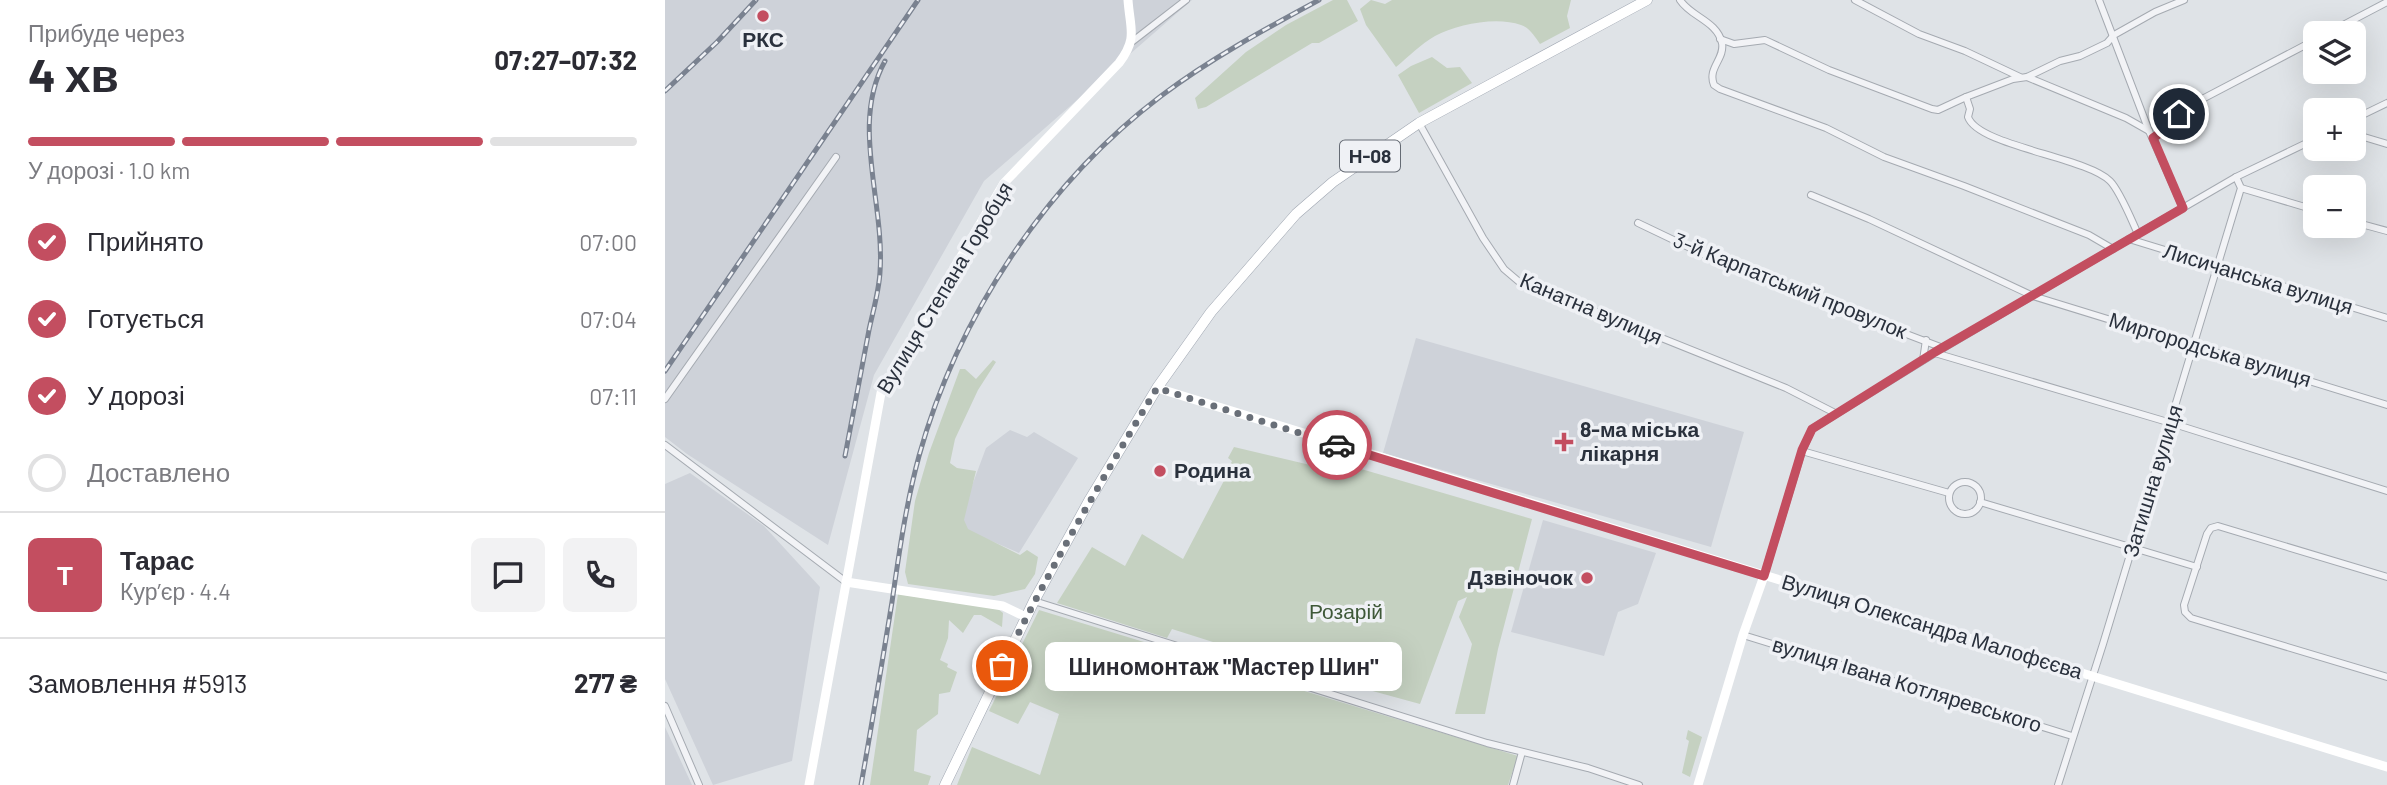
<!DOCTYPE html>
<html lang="uk">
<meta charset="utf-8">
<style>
body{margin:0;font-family:Barlow,sans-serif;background:#f2f2f3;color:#2b2b33;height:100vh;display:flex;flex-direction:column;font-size:26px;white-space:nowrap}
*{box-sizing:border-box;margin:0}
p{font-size:23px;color:#7c7c81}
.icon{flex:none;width:38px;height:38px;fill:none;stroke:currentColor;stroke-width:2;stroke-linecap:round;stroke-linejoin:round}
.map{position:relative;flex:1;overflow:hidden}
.details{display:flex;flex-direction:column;background:#fff;width:665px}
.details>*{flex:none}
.fabs{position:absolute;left:1638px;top:21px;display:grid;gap:14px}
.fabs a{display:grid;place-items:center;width:63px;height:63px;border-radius:10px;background:#fff;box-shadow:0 7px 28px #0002;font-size:35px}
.pin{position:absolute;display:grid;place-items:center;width:60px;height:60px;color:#fff;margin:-30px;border:4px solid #fff;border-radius:50%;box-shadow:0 2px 7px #0007}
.courier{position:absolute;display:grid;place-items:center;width:70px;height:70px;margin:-35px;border:5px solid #c34e60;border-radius:50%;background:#fff;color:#222;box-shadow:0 2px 9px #0007}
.bubble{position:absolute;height:49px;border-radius:10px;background:#fff;box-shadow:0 7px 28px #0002;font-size:23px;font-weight:700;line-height:49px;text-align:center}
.headline em{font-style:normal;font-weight:700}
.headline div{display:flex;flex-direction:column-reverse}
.headline{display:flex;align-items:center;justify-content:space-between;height:119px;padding:0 28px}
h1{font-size:46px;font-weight:700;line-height:52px}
.bar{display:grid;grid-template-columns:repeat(4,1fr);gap:10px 7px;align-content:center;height:84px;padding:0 28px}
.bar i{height:9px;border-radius:5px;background:#e1e1e2}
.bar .on{background:#c34e60}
.bar p{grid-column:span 4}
.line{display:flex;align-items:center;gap:18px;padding:0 28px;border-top:2px solid #e1e1e2}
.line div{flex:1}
.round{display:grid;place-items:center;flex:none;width:74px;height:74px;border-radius:10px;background:#f2f2f3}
ol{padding:0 28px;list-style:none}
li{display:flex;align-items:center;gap:21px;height:77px}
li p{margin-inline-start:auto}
li .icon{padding:7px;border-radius:50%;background:#c34e60;color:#fff;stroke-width:4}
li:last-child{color:#7c7c81}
li i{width:38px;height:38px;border:4px solid #e1e1e2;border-radius:50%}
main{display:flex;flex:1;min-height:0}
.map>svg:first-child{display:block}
</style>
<main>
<section class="details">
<div class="headline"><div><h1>4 хв</h1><p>Прибуде через</p></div><em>07:27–07:32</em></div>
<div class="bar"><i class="on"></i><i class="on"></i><i class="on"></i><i></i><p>У дорозі · 1.0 km</p></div>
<ol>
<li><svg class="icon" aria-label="check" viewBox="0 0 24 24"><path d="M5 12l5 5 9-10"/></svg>Прийнято<p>07:00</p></li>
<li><svg class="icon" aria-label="check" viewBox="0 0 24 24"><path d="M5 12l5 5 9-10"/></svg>Готується<p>07:04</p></li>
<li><svg class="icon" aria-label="check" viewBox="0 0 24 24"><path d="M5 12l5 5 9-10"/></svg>У дорозі<p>07:11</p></li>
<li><i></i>Доставлено</li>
</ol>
<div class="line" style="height:126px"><b class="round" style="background:#c34e60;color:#fff">Т</b><div><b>Тарас</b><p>Кур’єр · 4.4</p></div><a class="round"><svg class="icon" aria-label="chat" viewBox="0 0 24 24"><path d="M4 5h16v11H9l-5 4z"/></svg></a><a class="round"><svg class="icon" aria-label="phone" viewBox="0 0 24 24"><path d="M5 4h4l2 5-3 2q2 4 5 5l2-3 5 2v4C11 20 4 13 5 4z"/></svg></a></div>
<div class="line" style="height:91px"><div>Замовлення #5913</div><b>277 ₴</b></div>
</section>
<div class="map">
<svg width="1722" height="785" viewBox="0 0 1722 785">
<rect width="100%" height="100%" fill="#dfe3e7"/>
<!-- built -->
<g fill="#ced2d9">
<polygon points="0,0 527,0 319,181 209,375 163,545 22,454 0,437"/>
<polygon points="751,338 1079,432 1046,547 718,453"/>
<polygon points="345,430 362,437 369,432 413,458 354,553 292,526 321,448"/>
<polygon points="25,473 99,526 155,587 127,761 48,785 0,679 0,484"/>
<polygon points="878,520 991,553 973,604 953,612 939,656 846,632"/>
<polygon points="0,727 27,785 0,785"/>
</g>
<!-- green -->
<g fill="#c5d1c1">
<polygon points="668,0 682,0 693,21 654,43 647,43 541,107 533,109 530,98 581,52 621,25"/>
<path d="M 706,0 L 720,4 L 727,0 L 906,0 L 902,16 L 905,28 L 875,44 C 870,37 865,28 856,25 C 832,16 792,24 770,36 C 756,44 743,57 731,67 L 701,25 L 695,9 Z"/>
<polygon points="767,57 782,68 795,67 807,83 754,113 733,75 746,66"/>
<polygon points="328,360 331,362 313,390 290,439 285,463 292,468 311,471 299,520 303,529 355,555 362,550 373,557 370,574 360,589 329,596 243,584 240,572 250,501 264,453 295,369 300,369 311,379"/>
<polygon points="569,447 658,468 662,459 867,519 833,649 820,714 790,714 807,644 794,617 802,597 793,601 755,704 671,681 507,629 502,638 392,603 427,547 460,566 477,534 518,559 563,473 562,471 567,461 563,458"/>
<polygon points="233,594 333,609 338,613 337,627 316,615 309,615 298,633 284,620 283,638 275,660 283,664 282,667 292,672 285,692 274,694 273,714 252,730 249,771 266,776 263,785 205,785"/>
<polygon points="374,610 853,756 843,785 292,785 307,747 375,775 394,714 365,702 353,724 324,711"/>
<polygon points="1023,730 1037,737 1025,777 1017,773 1024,741 1021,739"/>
</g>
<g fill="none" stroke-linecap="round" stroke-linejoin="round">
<defs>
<g id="street">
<path d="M 1015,0 C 1026,17 1052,21 1057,43 C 1060,59 1042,68 1049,85 L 1055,89 L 1161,128 L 1219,157 L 1299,186 L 1424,235 L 1448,249"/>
<polyline points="1190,0 1254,34 1300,51 1355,77"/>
<polyline points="1434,0 1484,131 1518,208"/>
<polyline points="1663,33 1722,2"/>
<path d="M 1055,39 L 1069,44 L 1100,40 L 1164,70 L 1267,109 L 1273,110 L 1301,97 L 1305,109 L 1303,117 C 1313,146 1421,157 1445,181 C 1455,191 1466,219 1473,234"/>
<polyline points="468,41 521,0"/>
<polyline points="1362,77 1461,118 1484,131"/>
<polyline points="1301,97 1348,79 1362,77 1395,61 1415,56 1442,43 1449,35 1490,12 1519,0"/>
<polyline points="1689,119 1722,103"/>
<polyline points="754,123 818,238 839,269 859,286 872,288 1121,388 1170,413"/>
<polyline points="1689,134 1722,144"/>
<polyline points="1488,138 1505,126 1522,107 1650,40"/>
<polyline points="1576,188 1650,210"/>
<polyline points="1146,195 1204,219 1368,296 1722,405"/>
<polyline points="1689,222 1722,231"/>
<polyline points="973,223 1065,267 1278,348"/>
<polyline points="1464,239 1722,318"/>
<polyline points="1270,353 1506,423 1722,491"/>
<polyline points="1258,360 1261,340"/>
<polyline points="0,399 171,157"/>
<polyline points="0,445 181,582"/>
<polyline points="1137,451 1284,493"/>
<circle cx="1300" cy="498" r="16"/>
<polyline points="1315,502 1532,567"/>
<polyline points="1099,576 1137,451 1147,429 1270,353 1473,234 1571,177 1650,139"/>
<polyline points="1722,577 1553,526 1546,528 1542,534 1519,605 1520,612 1526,618 1722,677"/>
<polyline points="369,601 822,743 923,768 974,785"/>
<polyline points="1078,635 1407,736"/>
<polyline points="0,706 34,785"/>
<polyline points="848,785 857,752"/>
<polyline points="1393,785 1438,644 1576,188 1571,177"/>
</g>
<polyline id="primary" points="280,785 369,601 425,499 492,388 546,312 631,214 668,182 754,123 982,0"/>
</defs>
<!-- street casing -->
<use href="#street" stroke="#a5aab1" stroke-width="8"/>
<!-- primary casing -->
<use href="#primary" stroke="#a0a7b2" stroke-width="11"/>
<!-- street -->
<use href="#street" stroke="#f2f3f6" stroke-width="6"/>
<!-- secondary -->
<g stroke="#fff" stroke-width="9">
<polyline points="492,388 1722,767"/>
<polyline points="181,582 338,606 361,617"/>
<path d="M 144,785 L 216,393 L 339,183 L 454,63 C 473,38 465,29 463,0"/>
<polyline points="1033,785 1078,635 1099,576"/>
</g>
<!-- primary -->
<use href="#primary" stroke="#fff" stroke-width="10"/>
<defs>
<g id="rail">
<polyline points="0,91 52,42 91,0"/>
<polyline points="0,371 253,0"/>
<path d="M 180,456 C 188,414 196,372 204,330 C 208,311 214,291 215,272 C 220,202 185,124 220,61"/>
<path d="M 196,785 C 207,724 217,663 227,602 C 234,553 241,504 254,456 C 292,318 381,183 496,96 C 545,59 600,29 654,0"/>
</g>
</defs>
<!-- rail casing -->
<use href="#rail" stroke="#7a8290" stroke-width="5"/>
<!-- rail -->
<use href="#rail" stroke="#eff1f5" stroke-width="2.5" stroke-dasharray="8" stroke-linecap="butt"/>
</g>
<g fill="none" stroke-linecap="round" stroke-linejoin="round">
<!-- done -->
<path stroke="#696f78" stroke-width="7" stroke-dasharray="0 12.6" d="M 337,666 C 384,570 437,479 492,388 L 672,445"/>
<!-- route -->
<polyline stroke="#c34e60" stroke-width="9" points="672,445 1099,576 1137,450 1147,429 1270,352 1518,208 1488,138 1505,126 1514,114"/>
</g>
<!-- markers -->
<g fill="#c34e60" stroke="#eff1f5" stroke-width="2.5">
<circle cx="98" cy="16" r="7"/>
<path d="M895.5 431.5h7v7h7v7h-7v7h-7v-7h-7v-7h7z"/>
<circle cx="495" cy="471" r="7"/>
<circle cx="922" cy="578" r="7"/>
</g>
<g text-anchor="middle" stroke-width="7" stroke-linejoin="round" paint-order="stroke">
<!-- shield labels -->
<rect fill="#eff1f5" stroke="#656b74" stroke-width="2" x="675" y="140.5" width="60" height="31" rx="5"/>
<g font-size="19" font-weight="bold" fill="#2a313d">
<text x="705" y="163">Н-08</text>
</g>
<!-- poi labels -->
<g font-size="21" font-weight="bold" fill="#2a313d" stroke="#eff1f5" text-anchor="start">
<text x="98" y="47" text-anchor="middle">РКС</text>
<text x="915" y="437">8-ма міська<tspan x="915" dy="24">лікарня</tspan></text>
<text x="509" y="478">Родина</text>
<text x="908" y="585" text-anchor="end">Дзвіночок</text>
</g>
<!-- street labels -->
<g font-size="21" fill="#2a313d" stroke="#eff1f5">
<text transform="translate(1593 279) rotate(17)" y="7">Лисичанська вулиця</text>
<text transform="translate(1125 286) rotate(22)" y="7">3-й Карпатський провулок</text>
<text transform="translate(280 288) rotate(-59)" y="7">Вулиця Степана Горобця</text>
<text transform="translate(926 309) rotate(23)" y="7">Канатна вулиця</text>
<text transform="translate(1545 350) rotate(17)" y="7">Миргородська вулиця</text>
<text transform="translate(1488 481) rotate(-73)" y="7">Затишна вулиця</text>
<text transform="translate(1267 627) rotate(17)" y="7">Вулиця Олександра Малофєєва</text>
<text transform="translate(1242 685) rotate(17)" y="7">вулиця Івана Котляревського</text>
</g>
<!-- park labels -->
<g font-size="21" fill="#3e5838" stroke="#eff1f5">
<text x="681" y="619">Розарій</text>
</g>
</g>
</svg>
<div class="fabs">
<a><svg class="icon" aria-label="layers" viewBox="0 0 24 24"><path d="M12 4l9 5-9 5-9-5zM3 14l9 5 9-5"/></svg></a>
<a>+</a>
<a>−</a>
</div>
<div class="pin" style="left:337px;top:666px;background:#ea580c"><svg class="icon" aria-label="bag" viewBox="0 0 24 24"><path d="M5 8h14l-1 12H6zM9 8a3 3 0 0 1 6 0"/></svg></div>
<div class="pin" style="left:1514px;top:114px;background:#1f2937"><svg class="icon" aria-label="home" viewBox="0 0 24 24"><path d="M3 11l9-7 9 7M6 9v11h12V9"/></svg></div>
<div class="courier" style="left:672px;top:445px"><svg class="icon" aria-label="car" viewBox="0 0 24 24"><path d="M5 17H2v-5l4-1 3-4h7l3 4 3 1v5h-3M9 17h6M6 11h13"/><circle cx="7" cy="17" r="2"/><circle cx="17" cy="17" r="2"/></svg></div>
<div class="bubble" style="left:380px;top:642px;width:357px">Шиномонтаж &quot;Мастер Шин&quot;</div>
</div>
</main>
